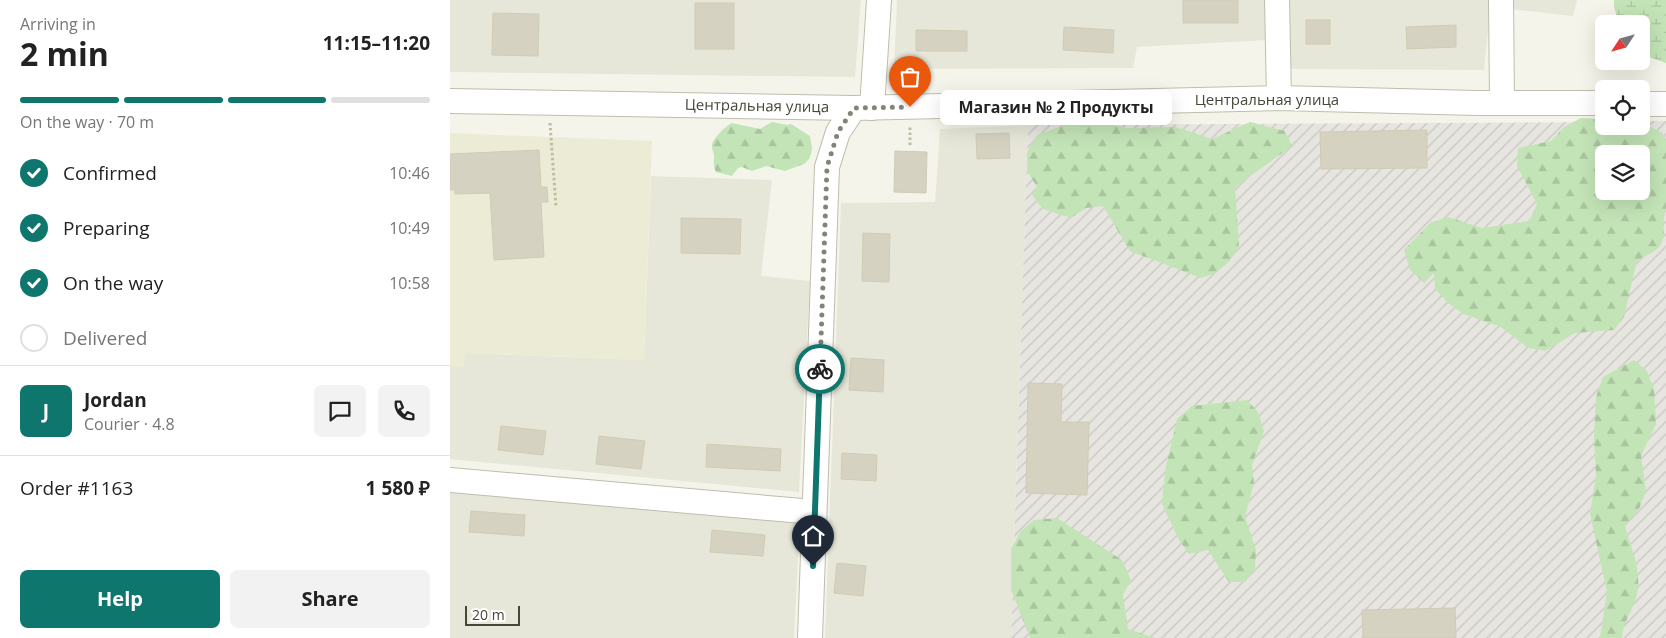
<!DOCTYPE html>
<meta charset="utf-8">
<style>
body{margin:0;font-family:"Open Sans",sans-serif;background:#f2f2f2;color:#222;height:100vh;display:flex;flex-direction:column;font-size:19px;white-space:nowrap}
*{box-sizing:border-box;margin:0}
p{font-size:16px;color:#767676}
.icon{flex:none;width:28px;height:28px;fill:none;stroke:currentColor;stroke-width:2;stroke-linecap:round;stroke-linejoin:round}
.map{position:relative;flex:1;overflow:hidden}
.side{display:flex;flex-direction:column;background:#fff;width:450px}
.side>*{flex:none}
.needle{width:32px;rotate:234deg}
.tools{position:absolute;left:1145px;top:15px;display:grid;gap:10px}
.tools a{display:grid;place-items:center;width:55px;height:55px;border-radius:8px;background:#fff;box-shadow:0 5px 20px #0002;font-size:25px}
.scale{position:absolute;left:15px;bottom:12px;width:55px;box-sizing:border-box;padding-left:5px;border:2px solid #474639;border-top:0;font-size:14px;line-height:18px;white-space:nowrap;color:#474639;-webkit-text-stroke:4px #fff;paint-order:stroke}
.pin{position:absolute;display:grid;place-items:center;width:42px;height:42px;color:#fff;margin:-51px -21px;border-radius:50% 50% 50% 0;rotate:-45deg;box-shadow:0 0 5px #0007}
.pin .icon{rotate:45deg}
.courier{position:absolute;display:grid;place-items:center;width:50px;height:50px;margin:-25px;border:4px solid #0f766e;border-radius:50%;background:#fff;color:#222;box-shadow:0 1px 6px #0007}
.bubble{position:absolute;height:35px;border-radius:8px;background:#fff;box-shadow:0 5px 20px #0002;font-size:16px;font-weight:700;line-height:35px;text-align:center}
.head em{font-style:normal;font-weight:700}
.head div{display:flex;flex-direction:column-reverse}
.head{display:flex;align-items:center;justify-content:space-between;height:85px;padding:0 20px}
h1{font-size:32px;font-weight:700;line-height:38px}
.bar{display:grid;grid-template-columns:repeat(4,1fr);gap:8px 5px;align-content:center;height:60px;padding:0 20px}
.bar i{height:6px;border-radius:4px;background:#e0e0e0}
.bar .on{background:#0f766e}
.bar p{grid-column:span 4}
.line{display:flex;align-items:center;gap:12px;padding:0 20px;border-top:1px solid #e0e0e0}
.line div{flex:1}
.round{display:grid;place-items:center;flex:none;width:52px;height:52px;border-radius:8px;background:#f2f2f2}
ol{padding:0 20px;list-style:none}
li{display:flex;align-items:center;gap:15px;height:55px}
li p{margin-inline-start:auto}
li .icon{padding:5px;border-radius:50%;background:#0f766e;color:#fff;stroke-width:4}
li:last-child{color:#767676}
li i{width:28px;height:28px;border:2px solid #e0e0e0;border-radius:50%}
.action{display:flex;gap:10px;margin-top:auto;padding:10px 20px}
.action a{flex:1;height:58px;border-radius:8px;background:#0f766e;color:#fff;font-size:20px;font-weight:700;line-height:58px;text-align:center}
.action a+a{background:#f2f2f2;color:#222}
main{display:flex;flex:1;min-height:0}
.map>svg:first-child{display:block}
</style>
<main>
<section class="side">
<div class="head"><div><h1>2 min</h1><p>Arriving in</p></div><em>11:15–11:20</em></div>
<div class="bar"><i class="on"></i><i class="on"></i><i class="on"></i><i></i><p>On the way · 70 m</p></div>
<ol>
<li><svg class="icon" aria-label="check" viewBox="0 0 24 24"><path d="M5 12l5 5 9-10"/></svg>Confirmed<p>10:46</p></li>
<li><svg class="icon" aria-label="check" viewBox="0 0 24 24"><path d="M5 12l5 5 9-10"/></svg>Preparing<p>10:49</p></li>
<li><svg class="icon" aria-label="check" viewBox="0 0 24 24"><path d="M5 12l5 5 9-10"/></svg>On the way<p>10:58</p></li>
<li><i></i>Delivered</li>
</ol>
<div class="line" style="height:90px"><b class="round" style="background:#0f766e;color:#fff">J</b><div><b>Jordan</b><p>Courier · 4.8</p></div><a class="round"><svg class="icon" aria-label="chat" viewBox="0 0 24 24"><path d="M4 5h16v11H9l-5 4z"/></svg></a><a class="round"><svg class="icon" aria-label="phone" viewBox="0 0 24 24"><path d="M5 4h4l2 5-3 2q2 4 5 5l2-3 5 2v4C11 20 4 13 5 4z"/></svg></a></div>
<div class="line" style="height:65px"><div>Order #1163</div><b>1 580 ₽</b></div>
<div class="action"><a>Help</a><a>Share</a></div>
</section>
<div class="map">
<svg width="1216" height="638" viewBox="0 0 1216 638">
<defs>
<pattern id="industrial-furrows" width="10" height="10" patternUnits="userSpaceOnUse" patternTransform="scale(1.25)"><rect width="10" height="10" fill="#e7e5df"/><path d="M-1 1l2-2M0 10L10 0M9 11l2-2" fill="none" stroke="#c8c6c0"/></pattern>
<pattern id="forest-firs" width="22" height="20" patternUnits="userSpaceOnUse" patternTransform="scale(1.25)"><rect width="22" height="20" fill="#c3e4b7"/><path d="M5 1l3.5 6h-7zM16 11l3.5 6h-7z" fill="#a9c59e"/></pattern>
<pattern id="wetland-marsh" width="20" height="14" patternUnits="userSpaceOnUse" patternTransform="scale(1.25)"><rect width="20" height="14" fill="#c3e4b7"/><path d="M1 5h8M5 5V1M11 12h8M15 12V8" fill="none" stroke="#a9c59e"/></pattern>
</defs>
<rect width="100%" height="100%" fill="#f4f4ea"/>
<!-- residential -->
<g fill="#e7e7d9">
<polygon points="0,0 411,0 405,77 0,72"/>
<polygon points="447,0 818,0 819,40 687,47 683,68 444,69"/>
<polygon points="837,0 1041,0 1034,70 838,69"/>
<polygon points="1060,0 1127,0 1123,16 1060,9"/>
<polygon points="578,125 561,638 375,638 391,203 485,202 490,129"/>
<polygon points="201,176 322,180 311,276 360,281 349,492 0,459 0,367 14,367 14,353 194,360"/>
<polygon points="0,492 350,521 344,638 0,638"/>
</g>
<!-- industrial -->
<path fill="url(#industrial-furrows)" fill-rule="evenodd" d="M 1191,121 L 1216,121 L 1216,638 L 561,638 L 578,125 L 1154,122 L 1154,126 L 1191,126 ZM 1154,154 L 1191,154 L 1191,191 L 1154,191 Z"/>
<!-- education -->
<polygon fill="#ececd6" points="0,133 202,141 194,360 15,353 14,367 0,367"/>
<!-- forest -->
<g fill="url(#forest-firs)" fill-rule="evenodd">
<path d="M 1131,118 L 1151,119 L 1154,120 L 1154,126 L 1170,126 L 1181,130 L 1198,125 L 1212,133 L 1216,139 L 1216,211 C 1212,220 1215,228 1213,238 C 1211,251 1197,255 1187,260 L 1174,317 L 1164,330 L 1125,333 L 1095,351 L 1078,348 L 1051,327 L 1013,314 L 998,303 L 985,289 L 984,273 L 974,283 L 960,270 L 954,250 L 980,223 L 998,217 L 1032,228 L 1079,221 L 1087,204 L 1067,166 L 1068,148 L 1101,141 L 1114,127 ZM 1154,154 L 1191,154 L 1191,191 L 1154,191 Z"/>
<polygon points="641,121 677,128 726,127 762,139 800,122 835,131 842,146 785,187 789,245 779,262 765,273 751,278 680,251 653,206 636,208 621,218 593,209 582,195 587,187 577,171 577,152 587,135 623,122"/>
<path d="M 322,122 L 337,125 L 341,124 L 360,136 L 362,148 L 361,154 L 359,159 L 354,164 L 335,171 L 316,166 L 302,171 L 292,167 L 288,168 L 282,176 L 266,172 C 263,166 264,163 264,156 C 264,152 261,148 262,144 C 264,137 276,126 282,123 L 310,129 Z"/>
<path d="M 1184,360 L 1197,371 L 1204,389 L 1206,424 L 1191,456 L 1196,492 L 1189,509 L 1175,526 C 1181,548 1192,570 1187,594 C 1183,610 1173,622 1172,638 L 1150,638 L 1157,592 L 1140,514 L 1146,475 L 1144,438 L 1146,397 L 1153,377 Z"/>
<polygon points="797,400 808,412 814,431 802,465 804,483 795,517 806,550 805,568 795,582 779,582 758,550 739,554 729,540 712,504 715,471 727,419 742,406"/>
<polygon points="607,518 672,560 681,580 673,595 678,629 705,638 580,638 561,590 561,549 571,531 584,520"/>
</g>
<!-- wetland -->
<polygon fill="url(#wetland-marsh)" points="1164,0 1216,0 1216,63 1191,54 1191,24 1169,24 1164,7"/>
<!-- building -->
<g fill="#d5d2c1" stroke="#cfccb4">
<rect x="733" y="0" width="55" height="23"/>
<rect x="245" y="3" width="39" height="46"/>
<polygon points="43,13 89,14 88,56 42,55"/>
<rect x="856" y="20" width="24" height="24"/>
<polygon points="1006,25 1006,47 957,49 956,27"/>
<polygon points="614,27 664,30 663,53 613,50"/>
<polygon points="466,30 517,31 517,51 466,51"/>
<polygon points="977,130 977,168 871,169 870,132"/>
<polygon points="559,133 560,158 527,159 526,134"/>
<polygon points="89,150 91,187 97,187 98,202 91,202 94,257 44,260 40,193 5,194 5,190 0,190 0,154"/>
<polygon points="445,151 477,152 476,193 444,192"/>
<polygon points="231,218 291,219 290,254 231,253"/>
<polygon points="413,233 440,234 439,282 412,281"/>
<polygon points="401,358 434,360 433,392 399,390"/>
<polygon points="578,383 612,384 611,422 639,422 637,495 576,493"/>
<polygon points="51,426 96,431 93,455 48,450"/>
<polygon points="149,436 195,441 191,469 146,464"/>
<polygon points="257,444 331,449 330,471 256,467"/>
<polygon points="392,453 427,455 426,481 391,479"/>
<polygon points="21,511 75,515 74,536 19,532"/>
<polygon points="262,530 315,535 313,556 260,552"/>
<polygon points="387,563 416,566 413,596 384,593"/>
<polygon points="1005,608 1006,638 913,638 912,610"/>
</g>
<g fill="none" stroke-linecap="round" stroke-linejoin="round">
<defs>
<g id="minor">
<polyline points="827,0 829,98"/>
<polyline points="1051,0 1052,102"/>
<polyline points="0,101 404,108 829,98 1027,103 1154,103"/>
<polyline points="1191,104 1216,104"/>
<polyline points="422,108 429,0"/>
<polyline points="0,480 364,512"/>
<polyline points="360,638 377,167 388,132 404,108"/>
</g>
</defs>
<!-- minor casing -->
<use href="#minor" stroke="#bfbead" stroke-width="26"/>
<!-- path -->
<g stroke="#bfbda0" stroke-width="3" stroke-dasharray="2.5 2.5" stroke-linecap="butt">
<polyline points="100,123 106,207"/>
<polyline points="460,145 460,126"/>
</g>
<!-- minor -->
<use href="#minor" stroke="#fff" stroke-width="24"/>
</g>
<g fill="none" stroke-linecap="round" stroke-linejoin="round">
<!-- done -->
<polyline stroke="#848377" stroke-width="5" stroke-dasharray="0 9" points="370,369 377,167 388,132 404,108 460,107"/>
<!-- route -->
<polyline stroke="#0f766e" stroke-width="6" points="363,566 370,369"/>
</g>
<g text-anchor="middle" stroke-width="4" stroke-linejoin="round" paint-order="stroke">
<!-- street labels -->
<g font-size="15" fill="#474639" stroke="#fff">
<text x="817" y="105">Центральная улица</text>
<text transform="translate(307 106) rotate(1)" y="5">Центральная улица</text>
</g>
</g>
</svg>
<div class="tools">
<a><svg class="needle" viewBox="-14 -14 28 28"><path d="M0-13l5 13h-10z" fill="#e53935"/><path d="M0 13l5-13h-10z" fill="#767676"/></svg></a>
<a><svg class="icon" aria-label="locate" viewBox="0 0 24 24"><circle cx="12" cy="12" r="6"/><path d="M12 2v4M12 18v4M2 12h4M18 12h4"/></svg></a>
<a><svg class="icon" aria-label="layers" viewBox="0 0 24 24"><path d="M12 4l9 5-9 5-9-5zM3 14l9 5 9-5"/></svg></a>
</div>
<div class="scale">20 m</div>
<div class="pin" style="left:460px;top:107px;background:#ea580c"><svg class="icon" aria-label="bag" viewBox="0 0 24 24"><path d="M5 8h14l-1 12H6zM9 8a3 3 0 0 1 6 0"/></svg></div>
<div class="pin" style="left:363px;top:566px;background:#1f2937"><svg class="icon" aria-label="home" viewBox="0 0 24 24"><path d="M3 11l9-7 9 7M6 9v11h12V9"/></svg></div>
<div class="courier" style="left:370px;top:369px"><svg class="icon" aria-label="bike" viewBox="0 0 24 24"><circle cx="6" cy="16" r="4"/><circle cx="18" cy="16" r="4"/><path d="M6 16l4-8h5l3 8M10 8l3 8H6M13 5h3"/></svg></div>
<div class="bubble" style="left:490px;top:90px;width:232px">Магазин № 2 Продукты</div>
</div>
</main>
